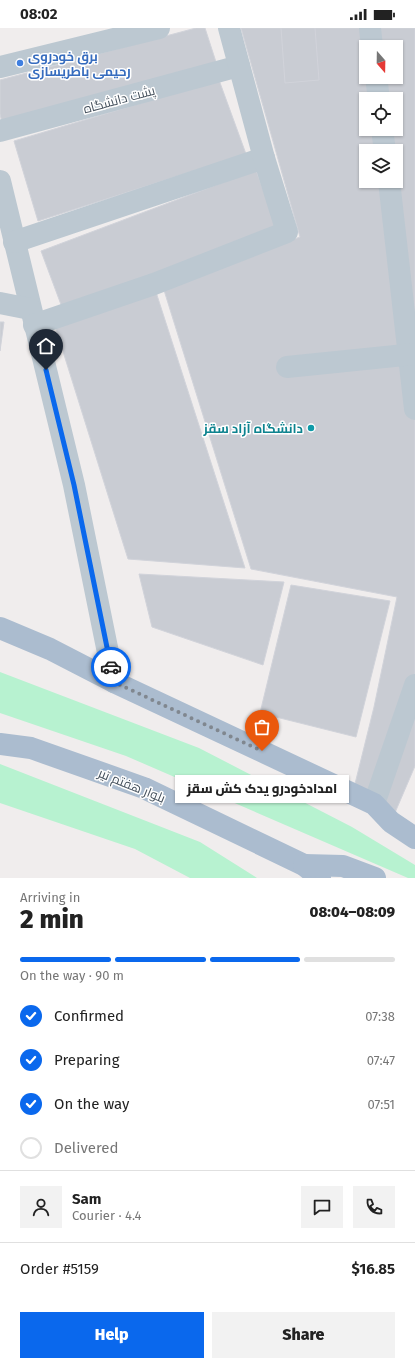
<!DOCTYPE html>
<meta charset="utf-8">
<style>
body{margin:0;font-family:"Fira Sans",Cairo,sans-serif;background:#f2f2f2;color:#222;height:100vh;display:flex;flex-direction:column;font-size:15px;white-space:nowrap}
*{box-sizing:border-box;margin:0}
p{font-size:13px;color:#767676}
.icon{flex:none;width:22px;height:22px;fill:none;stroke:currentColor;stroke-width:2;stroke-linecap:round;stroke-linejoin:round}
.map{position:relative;height:850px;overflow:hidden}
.drawer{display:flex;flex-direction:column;background:#fff;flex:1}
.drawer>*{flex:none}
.needle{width:26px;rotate:160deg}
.fabs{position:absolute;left:359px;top:12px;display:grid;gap:8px}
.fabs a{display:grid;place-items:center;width:44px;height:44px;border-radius:0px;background:#fff;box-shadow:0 1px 3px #0004;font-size:20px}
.pin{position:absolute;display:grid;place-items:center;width:34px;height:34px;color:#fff;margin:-41px -17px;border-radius:50% 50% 50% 0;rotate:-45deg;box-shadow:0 0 4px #0007}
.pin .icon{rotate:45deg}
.courier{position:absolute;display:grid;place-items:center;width:40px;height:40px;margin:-20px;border:3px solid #0a68ed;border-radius:50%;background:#fff;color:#222;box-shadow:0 1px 5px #0007}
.bubble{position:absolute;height:28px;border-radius:0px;background:#fff;box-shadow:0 1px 3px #0004;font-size:13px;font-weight:800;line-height:28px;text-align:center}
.head em{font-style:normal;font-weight:800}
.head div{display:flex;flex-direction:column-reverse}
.head{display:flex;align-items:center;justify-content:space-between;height:68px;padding:0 20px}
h1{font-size:26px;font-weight:800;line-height:30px}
.bar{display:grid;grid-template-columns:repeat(4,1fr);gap:6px 4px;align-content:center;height:48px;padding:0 20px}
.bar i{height:5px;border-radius:3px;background:#e0e0e0}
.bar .on{background:#0a68ed}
.bar p{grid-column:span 4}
.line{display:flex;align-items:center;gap:10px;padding:0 20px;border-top:1px solid #e0e0e0}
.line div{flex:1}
.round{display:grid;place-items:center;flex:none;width:42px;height:42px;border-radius:0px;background:#f2f2f2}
ol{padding:0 20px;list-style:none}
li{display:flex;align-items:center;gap:12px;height:44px}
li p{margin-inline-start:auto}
li .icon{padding:4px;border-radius:50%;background:#0a68ed;color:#fff;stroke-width:4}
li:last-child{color:#767676}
li i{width:22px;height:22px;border:2px solid #e0e0e0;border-radius:50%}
.button{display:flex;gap:8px;margin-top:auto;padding:8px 20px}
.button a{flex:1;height:46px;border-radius:0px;background:#0a68ed;color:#fff;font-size:16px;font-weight:800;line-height:46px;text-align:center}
.button a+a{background:#f2f2f2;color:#222}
.status{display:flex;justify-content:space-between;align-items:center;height:28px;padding:0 20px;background:#fff;direction:ltr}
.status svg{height:11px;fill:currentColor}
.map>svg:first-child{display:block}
</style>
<div class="status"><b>08:02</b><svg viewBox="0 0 49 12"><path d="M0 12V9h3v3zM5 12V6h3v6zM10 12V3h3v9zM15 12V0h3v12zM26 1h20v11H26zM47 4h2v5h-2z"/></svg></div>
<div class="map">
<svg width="415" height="850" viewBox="0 0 415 850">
<rect width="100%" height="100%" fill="#f0eded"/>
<!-- green -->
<g fill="#b7f2d0">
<polygon points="0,644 199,720 352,799 415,837 415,850 408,850 126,728 0,685"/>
<polygon points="0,736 200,814 257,850 190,850 135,821 0,775"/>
</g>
<!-- building -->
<g fill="#c9ccd3" stroke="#d1d3da" fill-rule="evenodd">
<polygon points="196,0 205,0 216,34 2,95 0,86 0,52"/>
<path d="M 241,0 L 415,0 L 415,738 L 391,794 L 350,776 L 374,679 L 397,569 L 251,541 L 163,259 L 300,209 ZM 366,19 L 396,19 L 396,49 L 366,49 ZM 366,71 L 396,71 L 396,101 L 366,101 ZM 366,123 L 396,123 L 396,153 L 366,153 Z"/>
<polygon points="281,0 315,0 319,52 285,55"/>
<polygon points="219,52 246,126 38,193 14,113"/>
<polygon points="256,142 277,200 63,282 41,223"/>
<polygon points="156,264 245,540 128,531 55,298"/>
<polygon points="0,294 4,294 0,323"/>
<polygon points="139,546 284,554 263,637 152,599"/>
<polygon points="291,557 390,573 356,709 260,685"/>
</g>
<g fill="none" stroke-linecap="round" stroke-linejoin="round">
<!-- minor -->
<g stroke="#bcc8d1" stroke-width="22">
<polyline points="370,0 372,19"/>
<polyline points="0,39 159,0"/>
<polyline points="376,49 379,71"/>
<polyline points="382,101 385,123"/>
<polyline points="0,103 239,38"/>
<polyline points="0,153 74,457 114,654"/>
<polyline points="389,153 415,381"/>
<polyline points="14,214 264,130"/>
<polyline points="0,275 30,281"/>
<polyline points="34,297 154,256 287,204 264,130 229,0"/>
<polyline points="287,339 415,326"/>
<polyline points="374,776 415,657"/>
</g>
<!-- major -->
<g stroke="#abbccf" stroke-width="22">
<polyline points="0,600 50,621 114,654 374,776 391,794 415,810"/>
<polyline points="0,716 31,720 144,760 304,837 320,850"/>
<polyline points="304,837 343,838 375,850"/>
</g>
</g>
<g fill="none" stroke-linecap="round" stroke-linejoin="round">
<!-- done -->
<polyline stroke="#80878f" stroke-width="4" stroke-dasharray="0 7.2" points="111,639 114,654 262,723"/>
<!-- route -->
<polyline stroke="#0a68ed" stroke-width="5" points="46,342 74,457 111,639"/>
</g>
<!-- markers -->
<circle fill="#3f7fe0" stroke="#fff" stroke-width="1.5" cx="20" cy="35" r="4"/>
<circle fill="#0f9aa8" stroke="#fff" stroke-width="1.5" cx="311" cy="400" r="4"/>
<g text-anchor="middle" stroke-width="3" stroke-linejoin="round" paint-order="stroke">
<!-- shop labels -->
<g font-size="13" font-weight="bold" fill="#366cbe" stroke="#fff" text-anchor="start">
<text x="28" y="33">برق خودروی<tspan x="28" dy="15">رحیمی باطریسازی</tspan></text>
</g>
<!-- street labels -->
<g font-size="13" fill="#44505c" stroke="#fff">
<text transform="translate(119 71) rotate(-15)" y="5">پشت دانشگاه</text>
<text transform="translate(132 757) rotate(22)" y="5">بلوار هفتم تیر</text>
</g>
<!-- culture labels -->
<g font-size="13" font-weight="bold" fill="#0d838f" stroke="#fff" text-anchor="end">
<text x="303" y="405">دانشگاه آزاد سقز</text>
</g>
</g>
</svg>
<div class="fabs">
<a><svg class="needle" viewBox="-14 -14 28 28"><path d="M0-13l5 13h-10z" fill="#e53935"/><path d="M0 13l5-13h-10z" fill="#767676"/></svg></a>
<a><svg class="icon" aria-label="locate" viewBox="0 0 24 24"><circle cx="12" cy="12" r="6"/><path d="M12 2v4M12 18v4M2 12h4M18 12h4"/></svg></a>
<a><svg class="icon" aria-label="layers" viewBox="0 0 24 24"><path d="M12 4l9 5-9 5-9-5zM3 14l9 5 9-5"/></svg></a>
</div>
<div class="pin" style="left:262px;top:723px;background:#ea580c"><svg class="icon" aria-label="bag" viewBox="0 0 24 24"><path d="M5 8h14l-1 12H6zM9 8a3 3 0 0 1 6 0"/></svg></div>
<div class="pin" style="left:46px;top:342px;background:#1f2937"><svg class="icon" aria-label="home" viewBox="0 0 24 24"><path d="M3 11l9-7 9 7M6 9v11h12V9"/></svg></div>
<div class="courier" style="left:111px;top:639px"><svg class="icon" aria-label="car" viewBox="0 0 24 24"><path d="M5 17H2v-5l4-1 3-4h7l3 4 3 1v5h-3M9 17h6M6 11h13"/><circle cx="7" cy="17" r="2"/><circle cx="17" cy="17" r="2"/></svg></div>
<div class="bubble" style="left:175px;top:747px;width:174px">امدادخودرو یدک کش سقز</div>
</div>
<section class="drawer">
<div class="head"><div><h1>2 min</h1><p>Arriving in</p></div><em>08:04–08:09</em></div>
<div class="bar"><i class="on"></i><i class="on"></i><i class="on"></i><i></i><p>On the way · 90 m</p></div>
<ol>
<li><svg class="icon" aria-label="check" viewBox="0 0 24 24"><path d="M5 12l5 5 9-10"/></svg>Confirmed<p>07:38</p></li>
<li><svg class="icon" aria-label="check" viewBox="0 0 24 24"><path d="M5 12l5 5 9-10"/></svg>Preparing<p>07:47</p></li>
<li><svg class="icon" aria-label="check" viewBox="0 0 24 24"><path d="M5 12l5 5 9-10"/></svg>On the way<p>07:51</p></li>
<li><i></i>Delivered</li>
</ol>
<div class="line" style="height:72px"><a class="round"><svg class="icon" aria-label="person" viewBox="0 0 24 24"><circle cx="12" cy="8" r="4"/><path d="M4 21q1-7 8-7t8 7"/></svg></a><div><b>Sam</b><p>Courier · 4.4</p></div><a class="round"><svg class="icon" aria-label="chat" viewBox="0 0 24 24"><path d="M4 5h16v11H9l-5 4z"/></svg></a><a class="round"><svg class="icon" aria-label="phone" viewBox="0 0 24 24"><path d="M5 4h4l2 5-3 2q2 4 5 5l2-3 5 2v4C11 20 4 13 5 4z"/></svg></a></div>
<div class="line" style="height:52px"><div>Order #5159</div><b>$16.85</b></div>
<div class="button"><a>Help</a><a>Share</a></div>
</section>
